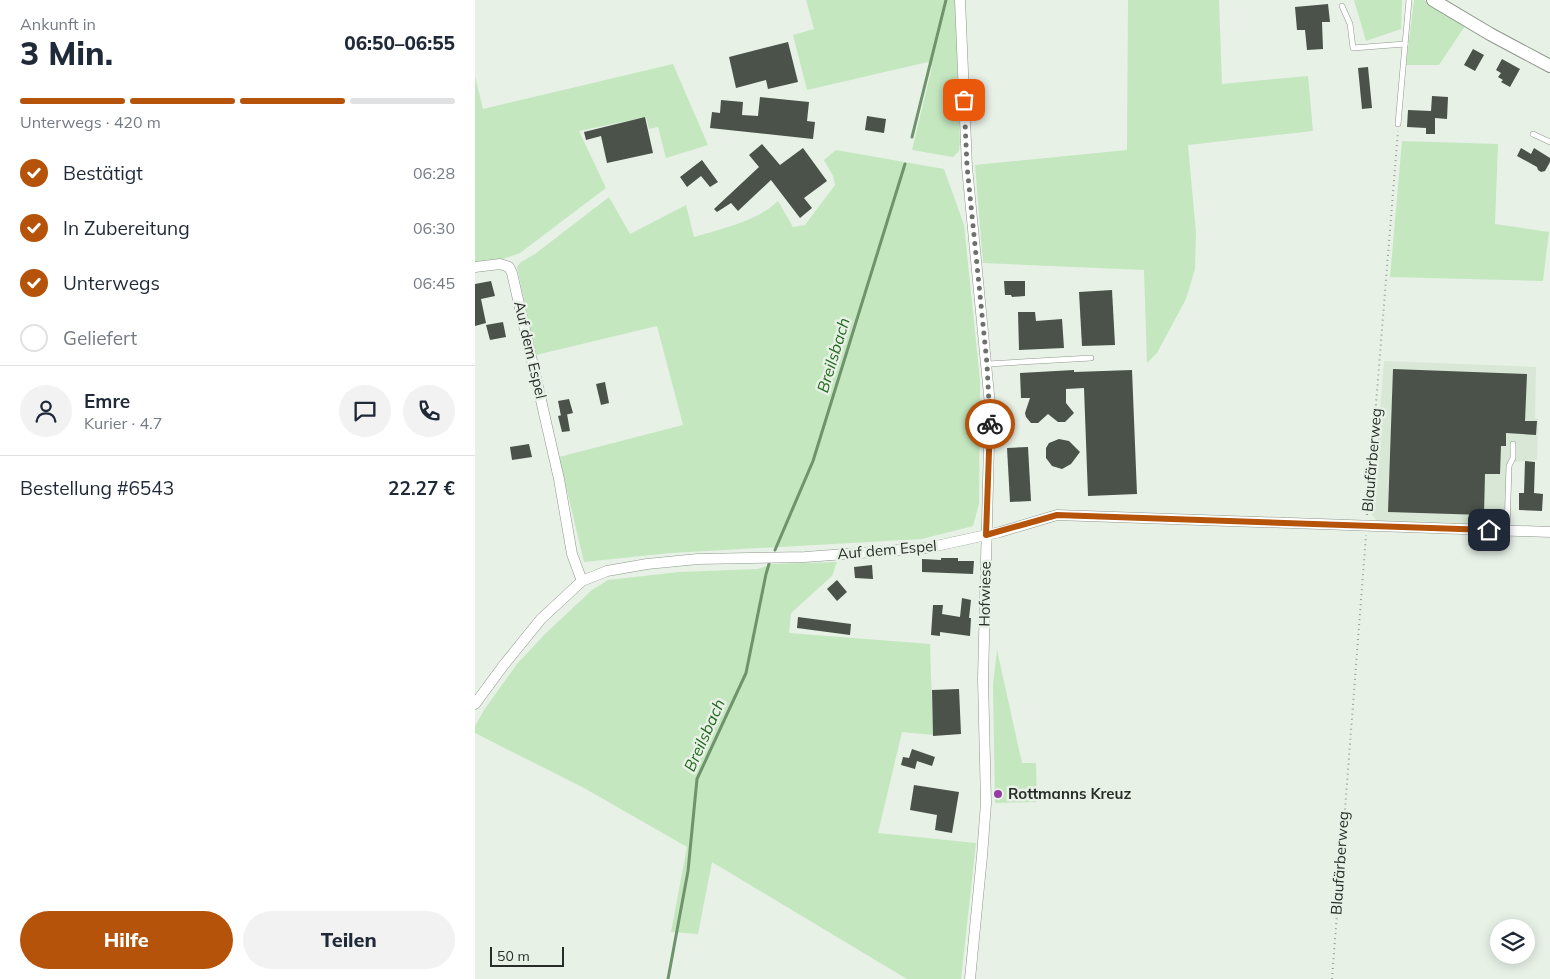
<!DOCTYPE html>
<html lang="de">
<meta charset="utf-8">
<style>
body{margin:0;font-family:Mulish,sans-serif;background:#f2f2f3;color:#1f2937;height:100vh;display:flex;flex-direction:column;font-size:19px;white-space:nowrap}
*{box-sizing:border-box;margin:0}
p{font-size:16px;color:#747a83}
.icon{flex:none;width:28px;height:28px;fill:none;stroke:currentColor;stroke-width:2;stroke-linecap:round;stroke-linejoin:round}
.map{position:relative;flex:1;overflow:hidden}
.side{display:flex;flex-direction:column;background:#fff;width:475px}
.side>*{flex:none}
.fabs{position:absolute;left:1015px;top:919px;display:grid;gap:10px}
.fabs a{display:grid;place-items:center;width:45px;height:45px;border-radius:50%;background:#fff;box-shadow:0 2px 12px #0003;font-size:25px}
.scale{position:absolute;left:15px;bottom:12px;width:74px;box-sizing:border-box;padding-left:5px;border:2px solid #292d29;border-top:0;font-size:14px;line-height:18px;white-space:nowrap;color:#292d29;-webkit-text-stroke:4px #e7f1e6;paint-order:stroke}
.pin{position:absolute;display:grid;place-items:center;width:42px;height:42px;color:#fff;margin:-21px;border-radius:10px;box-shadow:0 2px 8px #0006}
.courier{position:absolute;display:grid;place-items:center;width:50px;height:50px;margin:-25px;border:4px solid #b45309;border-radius:50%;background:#fff;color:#222;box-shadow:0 1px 6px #0007}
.summary em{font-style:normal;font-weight:800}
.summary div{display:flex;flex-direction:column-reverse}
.summary{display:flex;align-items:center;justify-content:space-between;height:85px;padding:0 20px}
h1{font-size:32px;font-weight:800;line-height:38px}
.bar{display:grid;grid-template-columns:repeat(4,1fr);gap:8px 5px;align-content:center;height:60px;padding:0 20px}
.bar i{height:6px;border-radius:4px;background:#e0e1e3}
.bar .active{background:#b45309}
.bar p{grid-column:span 4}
.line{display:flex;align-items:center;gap:12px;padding:0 20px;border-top:1px solid #e0e1e3}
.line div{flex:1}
.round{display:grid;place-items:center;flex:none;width:52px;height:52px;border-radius:26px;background:#f2f2f3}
ol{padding:0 20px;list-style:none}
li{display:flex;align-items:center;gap:15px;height:55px}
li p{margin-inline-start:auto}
li .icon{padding:5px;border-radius:50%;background:#b45309;color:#fff;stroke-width:4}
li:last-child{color:#747a83}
li i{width:28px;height:28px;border:2px solid #e0e1e3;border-radius:50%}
.action{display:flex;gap:10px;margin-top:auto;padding:10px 20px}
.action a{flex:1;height:58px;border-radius:30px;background:#b45309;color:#fff;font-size:20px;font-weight:800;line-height:58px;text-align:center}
.action a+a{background:#f2f2f3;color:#1f2937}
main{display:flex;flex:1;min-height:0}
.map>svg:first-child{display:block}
</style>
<main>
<section class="side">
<div class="summary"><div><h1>3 Min.</h1><p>Ankunft in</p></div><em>06:50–06:55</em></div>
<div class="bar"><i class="active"></i><i class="active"></i><i class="active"></i><i></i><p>Unterwegs · 420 m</p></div>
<ol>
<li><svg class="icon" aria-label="check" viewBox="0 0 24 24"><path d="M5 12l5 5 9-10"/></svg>Bestätigt<p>06:28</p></li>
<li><svg class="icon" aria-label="check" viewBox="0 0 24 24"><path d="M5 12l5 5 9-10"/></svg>In Zubereitung<p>06:30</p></li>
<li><svg class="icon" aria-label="check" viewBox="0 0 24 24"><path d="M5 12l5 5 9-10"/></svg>Unterwegs<p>06:45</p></li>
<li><i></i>Geliefert</li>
</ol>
<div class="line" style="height:90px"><a class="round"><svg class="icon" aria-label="person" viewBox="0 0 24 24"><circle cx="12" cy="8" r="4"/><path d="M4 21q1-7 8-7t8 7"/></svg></a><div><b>Emre</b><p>Kurier · 4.7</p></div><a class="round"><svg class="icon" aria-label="chat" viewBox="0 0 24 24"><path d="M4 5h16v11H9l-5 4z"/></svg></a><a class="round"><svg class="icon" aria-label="phone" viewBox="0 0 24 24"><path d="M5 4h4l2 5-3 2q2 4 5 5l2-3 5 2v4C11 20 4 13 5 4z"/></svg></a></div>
<div class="line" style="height:65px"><div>Bestellung #6543</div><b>22.27 €</b></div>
<div class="action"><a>Hilfe</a><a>Teilen</a></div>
</section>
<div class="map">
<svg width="1075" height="979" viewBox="0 0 1075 979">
<rect width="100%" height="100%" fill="#e7f1e6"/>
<!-- built -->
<polygon fill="#d8e7d6" points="909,361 1061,367 1060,418 1063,419 1062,460 1037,462 1035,526 902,521 897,515"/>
<!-- green -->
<g fill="#c4e7c0">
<polygon points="331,0 481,0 483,25 482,53 485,142 484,151 478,157 437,150 457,67 453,62 332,90 318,35 339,29"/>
<polygon points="653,0 744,0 747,84 833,76 838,131 713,145 721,233 720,269 711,299 682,353 672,363 669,270 508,263 500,165 652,150"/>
<polygon points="879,0 927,0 926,29 891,41"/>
<polygon points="939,0 949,0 990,26 964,65 931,65"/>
<polygon points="198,64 233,145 191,158 183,127 174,129 171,117 104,131 131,188 45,253 28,259 0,262 0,76 8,109"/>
<polygon points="927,141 1023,144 1020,224 1074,232 1068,281 915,277"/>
<path d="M 361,150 L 469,169 L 489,225 L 505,380 L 504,504 L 498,526 L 447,539 L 196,553 L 109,562 L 84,457 L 208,425 L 182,326 L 61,355 L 42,267 L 46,262 L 60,254 L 134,197 L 155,234 L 211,205 L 219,237 C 247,228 281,222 303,201 L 318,227 L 330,225 L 360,185 L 358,176 L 349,160 Z"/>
<polygon points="362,562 357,576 316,613 314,633 455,644 458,735 427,732 403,833 501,843 486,979 432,979 237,862 223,934 196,932 212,847 109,788 0,733 0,726 9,710 42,664 71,633 117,590 133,580 204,572 283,569 297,564"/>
<polygon points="522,650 547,763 561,763 562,802 520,803 518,685"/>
</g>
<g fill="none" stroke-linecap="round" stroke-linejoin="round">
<!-- stream -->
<g stroke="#6f946c" stroke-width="3">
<polyline points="437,137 471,0"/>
<polyline points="300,550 338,461 430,164"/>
<polyline points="193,979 213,871 222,779 271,673 291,574 294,564"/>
</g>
</g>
<!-- building -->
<g fill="#4a5249">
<polygon points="853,4 855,22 847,22 848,49 832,50 830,30 822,30 820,7"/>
<polygon points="313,42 323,82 293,89 291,80 261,88 254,57"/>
<polygon points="998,49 1009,55 1000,71 989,65"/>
<polygon points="1027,59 1045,69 1035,87 1026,82 1028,80 1023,77 1026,73 1021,70"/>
<polygon points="893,67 897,108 887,109 883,68"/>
<polygon points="957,96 973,97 972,119 960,118 960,134 951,134 951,128 932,127 933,110 956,111"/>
<polygon points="285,97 334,102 332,121 340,122 338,139 235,128 237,112 245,113 246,100 268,102 267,115 283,116"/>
<polygon points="392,116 411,119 409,133 390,130"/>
<polygon points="170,117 178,153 132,163 126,136 111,140 109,132"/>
<polygon points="287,144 305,165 328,148 352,181 329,198 337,208 325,218 296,180 263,211 256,203 242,212 239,209 284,167 274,155"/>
<polygon points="1046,148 1056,154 1059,148 1075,158 1075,162 1070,171 1066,172 1063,170 1062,167 1042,156"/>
<polygon points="227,160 243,182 235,187 226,176 212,187 205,177"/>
<polygon points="16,281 20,296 6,299 11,323 0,326 0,284"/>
<polygon points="529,281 550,281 550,296 537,297 536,295 530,295"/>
<polygon points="637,290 640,345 607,346 604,292"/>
<polygon points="543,312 560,312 561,321 587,319 589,348 544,350"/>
<polygon points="28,322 31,337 15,340 11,325"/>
<polygon points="918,369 1052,374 1050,421 1062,421 1061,435 1031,433 1031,446 1026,446 1025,474 1010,474 1009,515 913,512"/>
<polygon points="599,370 599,372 657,370 662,494 613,496 609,388 591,389 591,403 599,413 590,422 583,422 573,414 563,423 556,423 551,417 550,413 555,398 546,398 545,373"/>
<polygon points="130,382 134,403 126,405 121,384"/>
<polygon points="94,399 98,413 86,416 83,401"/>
<polygon points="92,414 95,431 87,432 83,416"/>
<polygon points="584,439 594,441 605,452 596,464 587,469 577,466 571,458 571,448 574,443"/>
<polygon points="54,444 57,457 37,460 35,447"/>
<polygon points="553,447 556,501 535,502 532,448"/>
<polygon points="1050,461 1060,462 1059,493 1068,494 1067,511 1044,510 1044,493 1049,493"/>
<polygon points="466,558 483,558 483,561 499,561 498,574 447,572 447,559 466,560"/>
<polygon points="397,565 398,579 380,578 379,567"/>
<polygon points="362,580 372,592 362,601 352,589"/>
<polygon points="487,598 496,600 494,618 496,618 495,636 465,632 465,636 456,635 458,605 468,605 467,614 485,617"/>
<polygon points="323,617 376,624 375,635 322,628"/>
<polygon points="484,689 486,734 458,736 457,690"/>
<polygon points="437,749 460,757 457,766 442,761 440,769 426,765 428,757 434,758"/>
<polygon points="439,785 484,792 477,833 460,830 462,815 435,810"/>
</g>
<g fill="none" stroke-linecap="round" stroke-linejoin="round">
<defs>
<g id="service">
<polyline points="867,6 875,24 878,48 930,44"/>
<polyline points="923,124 934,0"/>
<polyline points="1058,134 1075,142"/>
<polyline points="513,364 616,358"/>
<polyline points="1032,530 1034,466 1038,458 1038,444"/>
</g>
<g id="minor">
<polyline points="485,0 492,167 515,405 508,679 511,803 507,856 495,979"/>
<polyline points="0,267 25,264 34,267 37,273 84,479 97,554 107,581"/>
<polyline points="0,704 28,666 66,619 107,581 132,571 172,564 223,559 330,557 452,548 525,532 582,515 1075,532"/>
</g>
<polyline id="tertiary" points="958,0 1015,34 1075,66"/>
</defs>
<!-- service casing -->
<use href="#service" stroke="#8f978e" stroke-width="6"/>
<!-- minor casing -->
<use href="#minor" stroke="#8f978e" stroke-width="11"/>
<!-- tertiary casing -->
<use href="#tertiary" stroke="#8f978e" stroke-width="14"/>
<!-- path -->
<g stroke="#979f97" stroke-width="2" stroke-dasharray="1 4" stroke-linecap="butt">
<polyline points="892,515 923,131"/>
<polyline points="857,979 891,535"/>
</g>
<!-- service -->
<use href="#service" stroke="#fff" stroke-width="5"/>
<!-- minor -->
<use href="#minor" stroke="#fff" stroke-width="10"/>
<!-- tertiary -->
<use href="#tertiary" stroke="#fff" stroke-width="12"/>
</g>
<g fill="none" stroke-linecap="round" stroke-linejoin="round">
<!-- done -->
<polyline stroke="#6c726b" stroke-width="5" stroke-dasharray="0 9" points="489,100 492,166 512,364 515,424"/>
<!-- route -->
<polyline stroke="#b45309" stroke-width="6" points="515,424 511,535 582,515 1014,530"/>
</g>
<!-- markers -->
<circle fill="#973aa4" stroke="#e7f1e6" stroke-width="2" cx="523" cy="794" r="5"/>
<g text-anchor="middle" stroke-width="5" stroke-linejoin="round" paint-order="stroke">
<!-- street labels -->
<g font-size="15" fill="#292d29" stroke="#e7f1e6">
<text transform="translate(55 350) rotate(77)" y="5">Auf dem Espel</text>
<text transform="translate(897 460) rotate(-85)" y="5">Blaufärberweg</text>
<text transform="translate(412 550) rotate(-5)" y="5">Auf dem Espel</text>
<text transform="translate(510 594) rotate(-89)" y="5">Hofwiese</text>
<text transform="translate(865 863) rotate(-86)" y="5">Blaufärberweg</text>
</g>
<!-- poi labels -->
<g font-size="15" font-weight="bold" fill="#292d29" stroke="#e7f1e6" text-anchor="start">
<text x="533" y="799">Rottmanns Kreuz</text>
</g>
<!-- water labels -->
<g font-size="16" font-style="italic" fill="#22671e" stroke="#e7f1e6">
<text transform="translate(358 355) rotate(-73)" y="6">Breilsbach</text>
<text transform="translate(229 735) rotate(-66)" y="6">Breilsbach</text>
</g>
</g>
</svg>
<div class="fabs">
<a><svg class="icon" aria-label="layers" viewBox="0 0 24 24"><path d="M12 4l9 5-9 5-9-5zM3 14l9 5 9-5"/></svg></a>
</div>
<div class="scale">50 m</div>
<div class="pin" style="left:489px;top:100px;background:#ea580c"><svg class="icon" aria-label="bag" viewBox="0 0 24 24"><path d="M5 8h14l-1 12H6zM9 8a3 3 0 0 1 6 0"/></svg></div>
<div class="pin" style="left:1014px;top:530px;background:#1f2937"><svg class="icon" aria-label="home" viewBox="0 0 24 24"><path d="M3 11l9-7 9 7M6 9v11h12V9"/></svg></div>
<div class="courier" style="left:515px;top:424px"><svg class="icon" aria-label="bike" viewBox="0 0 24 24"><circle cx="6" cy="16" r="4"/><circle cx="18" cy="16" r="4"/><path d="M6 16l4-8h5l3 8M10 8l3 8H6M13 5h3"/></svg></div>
</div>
</main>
